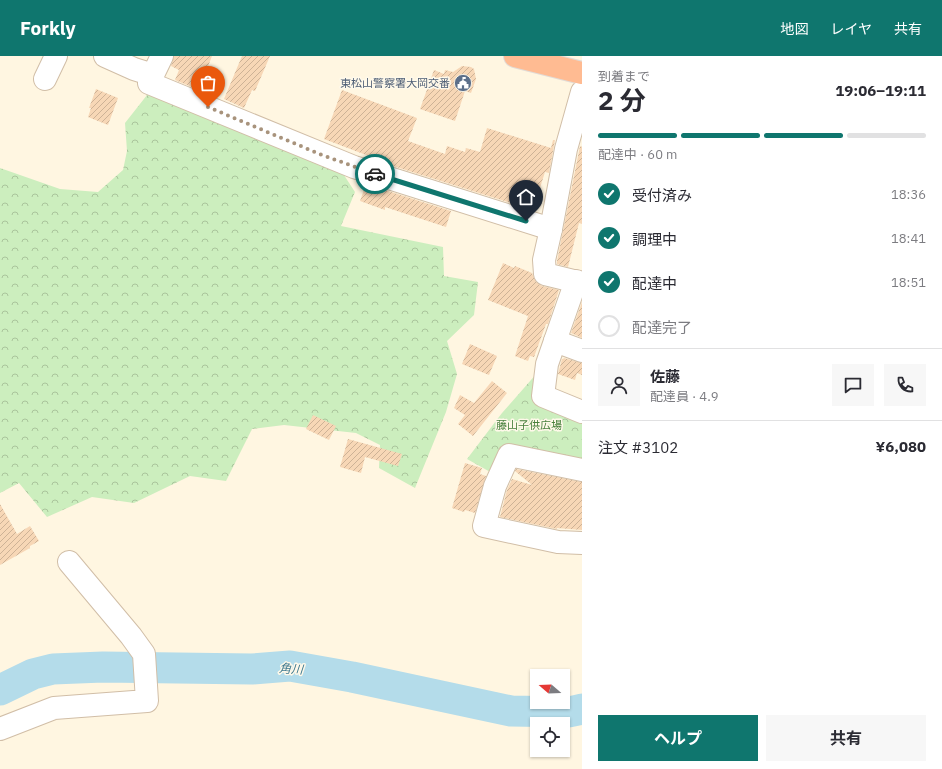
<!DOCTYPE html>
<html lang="ja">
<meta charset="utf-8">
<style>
body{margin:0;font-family:"IBM Plex Sans","Noto Sans JP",sans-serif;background:#f7f7f7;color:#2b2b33;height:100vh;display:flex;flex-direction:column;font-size:15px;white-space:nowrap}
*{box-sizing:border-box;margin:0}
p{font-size:13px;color:#7c7c81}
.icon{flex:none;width:22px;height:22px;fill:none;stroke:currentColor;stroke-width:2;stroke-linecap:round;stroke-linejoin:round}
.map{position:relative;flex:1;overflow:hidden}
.side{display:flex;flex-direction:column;background:#fff;width:360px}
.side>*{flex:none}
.needle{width:26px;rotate:289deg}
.buttons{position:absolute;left:530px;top:613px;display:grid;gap:8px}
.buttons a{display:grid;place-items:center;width:40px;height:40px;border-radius:0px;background:#fff;box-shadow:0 1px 3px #0004;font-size:20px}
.pin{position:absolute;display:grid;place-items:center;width:34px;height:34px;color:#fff;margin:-41px -17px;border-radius:50% 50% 50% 0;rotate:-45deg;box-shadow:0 0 4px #0007}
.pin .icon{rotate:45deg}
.courier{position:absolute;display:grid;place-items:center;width:40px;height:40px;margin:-20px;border:3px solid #0f766e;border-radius:50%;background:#fff;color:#222;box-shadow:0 1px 5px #0007}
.head em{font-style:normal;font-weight:700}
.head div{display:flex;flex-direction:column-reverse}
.head{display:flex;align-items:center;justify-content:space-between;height:68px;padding:0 16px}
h1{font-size:26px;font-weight:700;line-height:30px}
.bar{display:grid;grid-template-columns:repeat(4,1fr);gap:6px 4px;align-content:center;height:48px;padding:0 16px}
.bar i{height:5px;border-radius:3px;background:#e1e1e2}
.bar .on{background:#0f766e}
.bar p{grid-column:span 4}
.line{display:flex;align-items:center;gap:10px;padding:0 16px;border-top:1px solid #e1e1e2}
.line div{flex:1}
.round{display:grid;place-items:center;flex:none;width:42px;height:42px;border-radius:0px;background:#f7f7f7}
ol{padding:0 16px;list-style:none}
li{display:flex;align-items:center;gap:12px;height:44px}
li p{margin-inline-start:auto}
li .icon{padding:4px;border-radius:50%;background:#0f766e;color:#fff;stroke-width:4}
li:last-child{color:#7c7c81}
li i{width:22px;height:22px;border:2px solid #e1e1e2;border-radius:50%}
.action{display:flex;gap:8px;margin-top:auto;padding:8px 16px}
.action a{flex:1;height:46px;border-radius:0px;background:#0f766e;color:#fff;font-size:16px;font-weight:700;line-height:46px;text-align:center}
.action a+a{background:#f7f7f7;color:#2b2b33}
header{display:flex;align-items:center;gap:24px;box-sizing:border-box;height:56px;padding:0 20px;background:#0f766e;color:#fff}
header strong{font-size:19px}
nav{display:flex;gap:22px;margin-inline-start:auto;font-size:14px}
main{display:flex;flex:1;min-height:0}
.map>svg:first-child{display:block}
</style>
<header>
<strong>Forkly</strong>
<nav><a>地図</a><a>レイヤ</a><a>共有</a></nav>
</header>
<main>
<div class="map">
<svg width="582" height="713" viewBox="0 0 582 713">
<defs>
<pattern id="forest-crowns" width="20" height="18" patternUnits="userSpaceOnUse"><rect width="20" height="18" fill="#cceebe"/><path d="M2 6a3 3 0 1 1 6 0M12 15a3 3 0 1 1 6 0" fill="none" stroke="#aac49c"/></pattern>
<pattern id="building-hatch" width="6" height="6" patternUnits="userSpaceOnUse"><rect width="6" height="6" fill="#f7d7b6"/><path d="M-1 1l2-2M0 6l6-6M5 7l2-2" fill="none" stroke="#cdb296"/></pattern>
</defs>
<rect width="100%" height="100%" fill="#fff6e1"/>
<!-- forest -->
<g fill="url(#forest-crowns)">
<polygon points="151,34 340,113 355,136 341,170 443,191 444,220 478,226 474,259 447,285 457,318 446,356 415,432 379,412 380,389 356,377 284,369 252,373 226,425 190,420 134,447 92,441 47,461 19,427 0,437 0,112 60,133 98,136 123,114 127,95 125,67"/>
<polygon points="538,316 582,361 582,408 507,393 492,417 467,403 502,357"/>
</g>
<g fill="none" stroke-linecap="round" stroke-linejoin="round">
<!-- river -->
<polyline stroke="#b4dcea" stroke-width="31" points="0,634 33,618 53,613 103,611 252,613 290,610 352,621 511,655 569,656 582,653"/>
</g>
<!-- building -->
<g fill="url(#building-hatch)">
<polygon points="174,0 212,0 199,34 175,24 179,14 171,10"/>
<polygon points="242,0 270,0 255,35 252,34 244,52 224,43"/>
<polygon points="462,10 471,11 474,13 476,23 471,37 465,35 455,65 420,53 434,14 444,18 445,14 453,16"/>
<polygon points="96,33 118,42 108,69 88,61 91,52 89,52"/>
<polygon points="342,34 417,62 408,85 445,98 447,90 465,96 466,92 480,96 487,72 551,92 553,84 555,84 549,117 545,116 533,154 374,104 374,102 324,83"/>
<polygon points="580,90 582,91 582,168 579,167 568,211 557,208 557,205"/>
<polygon points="366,128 451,155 446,171 385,151 385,154 360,145"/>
<polygon points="503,207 514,212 515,210 532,217 536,226 542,230 559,234 548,268 546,268 534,301 530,300 528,305 515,300 528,260 488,244"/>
<polygon points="582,246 582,282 571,277"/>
<polygon points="470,288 497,300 489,319 462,308"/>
<polygon points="564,302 582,307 582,319 577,317 575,324 558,318 562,303 563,303"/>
<polygon points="492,325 507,337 473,380 458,368 465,359 454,352 460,339 474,347"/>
<polygon points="313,359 336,370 329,384 306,373"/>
<polygon points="348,383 402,398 398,410 365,401 361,417 340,411"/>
<polygon points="465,407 482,412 480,418 486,420 475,457 465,454 464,456 452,452"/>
<polygon points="516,413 582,426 582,474 557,472 557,473 500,461 507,434 512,423 532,429 515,415"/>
<polygon points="0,448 17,478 30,470 39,485 30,490 30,492 0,509"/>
</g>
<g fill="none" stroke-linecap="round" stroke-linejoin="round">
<defs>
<g id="minor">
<polyline points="105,0 134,13 153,19"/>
<polyline points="162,0 149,27 354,111 551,173"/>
<polyline points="45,23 56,0"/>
<polyline points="582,36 566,93 551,173 544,204 545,218 582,227"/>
<polyline points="576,225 555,285 582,295"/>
<polyline points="555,285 547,308 543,340 582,356"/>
<polyline points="582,414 509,399 495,430 484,470 558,486 582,487"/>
<polyline points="0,673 54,652 147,645 144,598 131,580 69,506"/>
</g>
<polyline id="highway" points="515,0 582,17"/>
</defs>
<!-- minor casing -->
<use href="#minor" stroke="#d1bea7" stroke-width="24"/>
<!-- highway casing -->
<use href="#highway" stroke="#e2dbd6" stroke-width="24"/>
<!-- minor -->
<use href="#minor" stroke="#fff" stroke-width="22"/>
<!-- highway -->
<use href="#highway" stroke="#ffbb92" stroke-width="22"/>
</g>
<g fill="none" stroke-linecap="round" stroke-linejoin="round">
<!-- done -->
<polyline stroke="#a8937c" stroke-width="4" stroke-dasharray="0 7.2" points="208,51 322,99 375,118"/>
<!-- route -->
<polyline stroke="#0f766e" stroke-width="5" points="375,118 526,165"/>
</g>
<!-- icons -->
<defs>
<symbol id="civic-disc" viewBox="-11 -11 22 22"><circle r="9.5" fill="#5c6f8a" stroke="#fff9ea"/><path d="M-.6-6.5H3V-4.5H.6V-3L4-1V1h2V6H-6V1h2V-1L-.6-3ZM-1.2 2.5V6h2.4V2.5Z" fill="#fff"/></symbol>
</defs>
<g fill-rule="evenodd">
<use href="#civic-disc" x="453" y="17" width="20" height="20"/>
</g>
<g text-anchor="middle" stroke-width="3" stroke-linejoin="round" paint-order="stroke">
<!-- service labels -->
<g font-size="11" fill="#4e5e75" stroke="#fff9ea" text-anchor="end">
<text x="450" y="31">東松山警察署大岡交番</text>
</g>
<!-- park labels -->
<g font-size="11" fill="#48803c" stroke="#fff9ea">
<text x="529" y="373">藤山子供広場</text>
</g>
<!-- water labels -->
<g font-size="12" font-style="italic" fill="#3c788f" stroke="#fff9ea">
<text transform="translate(291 613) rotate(4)" y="4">角川</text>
</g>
</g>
</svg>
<div class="buttons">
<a><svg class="needle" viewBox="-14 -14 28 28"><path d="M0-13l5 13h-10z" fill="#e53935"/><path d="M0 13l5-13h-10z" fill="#7c7c81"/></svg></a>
<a><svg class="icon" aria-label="locate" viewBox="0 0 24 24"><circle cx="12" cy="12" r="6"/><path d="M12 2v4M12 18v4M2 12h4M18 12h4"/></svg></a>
</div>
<div class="pin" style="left:208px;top:51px;background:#ea580c"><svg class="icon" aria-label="bag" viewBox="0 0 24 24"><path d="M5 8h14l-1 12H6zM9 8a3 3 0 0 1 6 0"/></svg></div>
<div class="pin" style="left:526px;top:165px;background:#1f2937"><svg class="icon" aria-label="home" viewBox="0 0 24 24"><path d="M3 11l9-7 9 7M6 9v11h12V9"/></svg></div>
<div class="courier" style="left:375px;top:118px"><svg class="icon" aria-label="car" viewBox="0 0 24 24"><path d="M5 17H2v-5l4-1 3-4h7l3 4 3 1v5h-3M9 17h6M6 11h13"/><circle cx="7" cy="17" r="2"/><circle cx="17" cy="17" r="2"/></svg></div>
</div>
<section class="side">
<div class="head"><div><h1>2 分</h1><p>到着まで</p></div><em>19:06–19:11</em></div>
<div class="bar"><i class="on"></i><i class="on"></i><i class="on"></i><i></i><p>配達中 · 60 m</p></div>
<ol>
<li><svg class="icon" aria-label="check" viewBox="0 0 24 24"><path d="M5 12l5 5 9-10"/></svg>受付済み<p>18:36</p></li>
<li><svg class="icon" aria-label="check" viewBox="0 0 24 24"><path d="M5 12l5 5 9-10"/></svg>調理中<p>18:41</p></li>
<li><svg class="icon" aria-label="check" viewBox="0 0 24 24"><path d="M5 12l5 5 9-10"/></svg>配達中<p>18:51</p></li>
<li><i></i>配達完了</li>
</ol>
<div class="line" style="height:72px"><a class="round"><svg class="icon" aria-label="person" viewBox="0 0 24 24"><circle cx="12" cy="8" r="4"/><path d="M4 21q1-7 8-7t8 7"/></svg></a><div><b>佐藤</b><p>配達員 · 4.9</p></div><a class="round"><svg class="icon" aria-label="chat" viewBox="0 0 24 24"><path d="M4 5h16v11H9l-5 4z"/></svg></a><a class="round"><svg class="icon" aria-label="phone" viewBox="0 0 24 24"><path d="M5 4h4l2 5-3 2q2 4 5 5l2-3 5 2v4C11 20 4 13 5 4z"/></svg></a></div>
<div class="line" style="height:52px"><div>注文 #3102</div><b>¥6,080</b></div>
<div class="action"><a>ヘルプ</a><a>共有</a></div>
</section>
</main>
